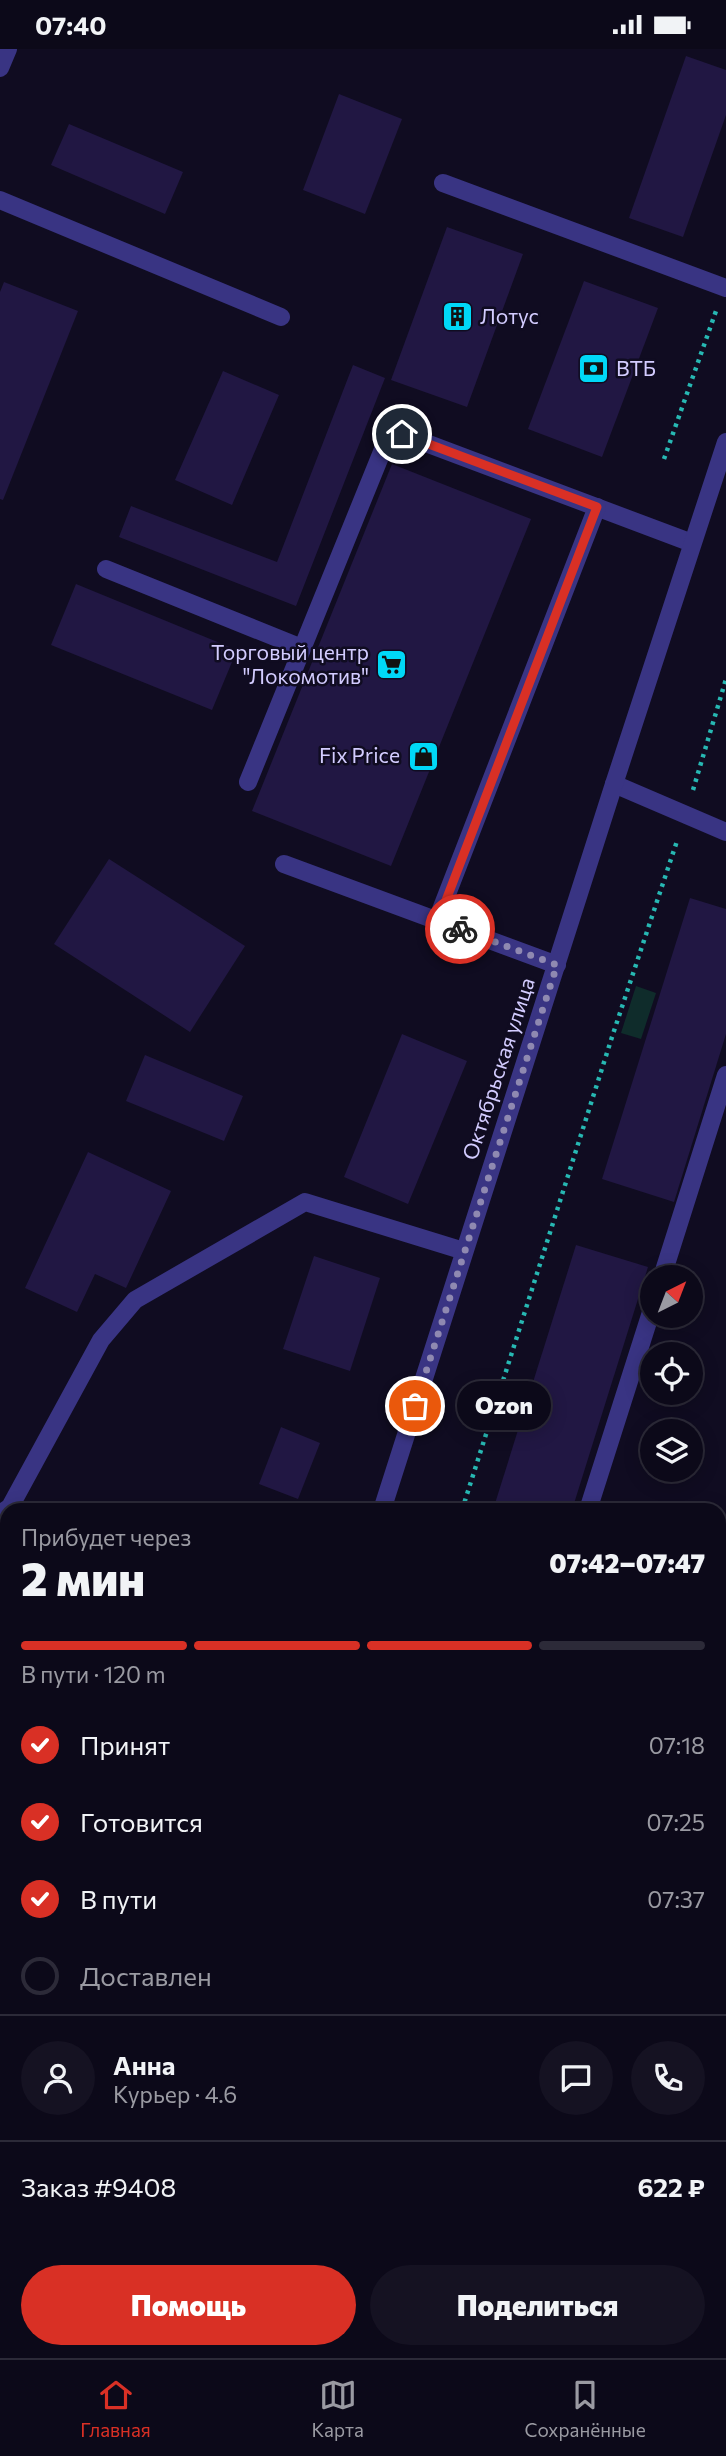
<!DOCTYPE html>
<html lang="ru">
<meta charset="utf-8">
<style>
body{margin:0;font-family:Commissioner,sans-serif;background:#151222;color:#f1f3f6;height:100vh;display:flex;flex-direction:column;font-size:26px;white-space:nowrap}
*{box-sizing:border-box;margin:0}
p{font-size:23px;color:#9a9aa2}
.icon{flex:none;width:38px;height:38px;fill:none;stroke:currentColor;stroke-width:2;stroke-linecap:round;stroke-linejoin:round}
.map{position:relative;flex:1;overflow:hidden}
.sheet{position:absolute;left:0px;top:1454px;width:726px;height:856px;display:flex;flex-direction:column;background:#0c0919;border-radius:21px 21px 0 0;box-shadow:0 4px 18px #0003,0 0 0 2px #2c2a38}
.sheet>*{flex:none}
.needle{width:46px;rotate:42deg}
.buttons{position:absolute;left:640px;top:1216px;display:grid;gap:14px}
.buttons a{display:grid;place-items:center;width:63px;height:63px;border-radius:50%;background:#0c0919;box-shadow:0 4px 18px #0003,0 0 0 2px #2c2a38;font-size:35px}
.pin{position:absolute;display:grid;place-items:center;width:60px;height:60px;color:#fff;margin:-30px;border:4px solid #fff;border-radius:50%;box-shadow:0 2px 7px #0007}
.courier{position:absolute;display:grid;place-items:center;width:70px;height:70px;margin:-35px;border:5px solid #d93025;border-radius:50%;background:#fff;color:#222;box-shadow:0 2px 9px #0007}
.bubble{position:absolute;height:49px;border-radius:24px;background:#0c0919;box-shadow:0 4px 18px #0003,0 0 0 2px #2c2a38;font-size:23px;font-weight:800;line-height:49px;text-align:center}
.head em{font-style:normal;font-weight:800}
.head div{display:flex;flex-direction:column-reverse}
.head{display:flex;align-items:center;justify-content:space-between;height:119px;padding:0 21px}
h1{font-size:46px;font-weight:800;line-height:52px}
.bar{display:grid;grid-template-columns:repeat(4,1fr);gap:10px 7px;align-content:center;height:84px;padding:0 21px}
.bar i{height:9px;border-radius:5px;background:#2c2a38}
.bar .active{background:#d93025}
.bar p{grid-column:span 4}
.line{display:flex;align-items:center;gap:18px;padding:0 21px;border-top:2px solid #2c2a38}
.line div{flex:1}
.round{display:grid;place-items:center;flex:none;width:74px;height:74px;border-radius:37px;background:#151222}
ol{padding:0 21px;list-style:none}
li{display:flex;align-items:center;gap:21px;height:77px}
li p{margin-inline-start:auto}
li .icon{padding:7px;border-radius:50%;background:#d93025;color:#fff;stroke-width:4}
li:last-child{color:#9a9aa2}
li i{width:38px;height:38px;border:4px solid #2c2a38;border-radius:50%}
.action{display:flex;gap:14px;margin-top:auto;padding:14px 21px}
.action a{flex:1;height:80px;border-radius:42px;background:#d93025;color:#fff;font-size:28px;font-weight:800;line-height:80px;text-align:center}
.action a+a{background:#151222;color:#f1f3f6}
.status{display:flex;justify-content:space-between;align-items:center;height:49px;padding:0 35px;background:#0c0919;direction:ltr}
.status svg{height:19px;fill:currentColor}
.dock{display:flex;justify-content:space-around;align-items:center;height:98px;border-top:2px solid #2c2a38;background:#0c0919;font-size:19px;color:#9a9aa2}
.dock a{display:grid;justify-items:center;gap:4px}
.dock .active{color:#d93025}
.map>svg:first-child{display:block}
</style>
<div class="status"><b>07:40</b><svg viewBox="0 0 49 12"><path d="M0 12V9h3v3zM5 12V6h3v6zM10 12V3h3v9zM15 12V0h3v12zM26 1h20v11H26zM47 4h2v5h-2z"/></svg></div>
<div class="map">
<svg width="726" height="2309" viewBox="0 0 726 2309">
<rect width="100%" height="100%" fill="#100c21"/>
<!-- green -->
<g fill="#0f2c2b">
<polygon points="636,937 656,944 641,990 621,984"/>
<polygon points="726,1597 726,1701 719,1700 719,1604"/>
<polygon points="726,2149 726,2191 719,2188 719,2163"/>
<polygon points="333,2303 463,2303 467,2309 334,2309"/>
<polygon points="531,2303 588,2303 584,2309 535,2309"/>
</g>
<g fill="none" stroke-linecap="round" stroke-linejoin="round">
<!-- stream -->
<polyline stroke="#071a40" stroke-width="10" points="0,1942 7,1946"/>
</g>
<!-- building -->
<g fill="#211743">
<polygon points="686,7 726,21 726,66 683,188 629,169"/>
<polygon points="339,45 402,70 365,165 303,141"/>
<polygon points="69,75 183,123 165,165 51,116"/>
<polygon points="447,178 523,205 467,358 391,331"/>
<polygon points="584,232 658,259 602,408 528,380"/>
<polygon points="4,233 78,262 3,451 0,450 0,243"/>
<polygon points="353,316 385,329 296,557 119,488 131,457 277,513"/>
<polygon points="223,322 279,346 232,456 175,431"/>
<polygon points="392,415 531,470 391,817 252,762"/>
<polygon points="76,535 237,601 212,661 51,596"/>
<polygon points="109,810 245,897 190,983 54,895"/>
<polygon points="690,849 726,860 726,985 674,1153 602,1130"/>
<polygon points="402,985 467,1012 408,1155 344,1128"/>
<polygon points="145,1006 243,1047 224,1092 126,1052"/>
<polygon points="88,1103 171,1142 126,1239 95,1225 77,1263 25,1239"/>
<polygon points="576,1196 648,1218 572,1461 493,1461"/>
<polygon points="314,1207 380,1229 350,1322 283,1300"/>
<polygon points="281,1378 320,1394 298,1450 259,1435"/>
<polygon points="719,1788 726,1791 726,1914 719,1929"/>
<polygon points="0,1824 7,1826 7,1894 0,1892"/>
<polygon points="726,2217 726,2309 683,2309 686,2303 719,2303 719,2232"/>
</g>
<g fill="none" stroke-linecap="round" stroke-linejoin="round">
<!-- path -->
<g stroke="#27b8b3" stroke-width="4.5" stroke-dasharray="3.5 5" stroke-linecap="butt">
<polyline points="664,410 716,262"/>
<polyline points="693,741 726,630"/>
<polyline points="462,1461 612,988 677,792"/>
<polyline points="719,2128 726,2112"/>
<polyline points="559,2303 565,2309"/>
<polyline points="642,2309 644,2303"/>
</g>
<!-- lane -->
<g stroke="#393483" stroke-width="18">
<polyline points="443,134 726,239"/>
<polyline points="0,151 281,268"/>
<polyline points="106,520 302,599"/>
<polyline points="248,733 386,393 402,385 692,494"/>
<polyline points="284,815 557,916"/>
<polyline points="437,871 597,458"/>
<polyline points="662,1228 726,1026"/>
<polyline points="588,1461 653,1257"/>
</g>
<!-- street -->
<g stroke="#393483" stroke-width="18">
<polyline points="0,19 8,0"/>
<polyline points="614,735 726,783"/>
<polyline points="382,1461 614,735 726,393"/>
<polyline points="0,1465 10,1458 101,1291 135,1251 305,1153 464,1202"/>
<polyline points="719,2060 726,2045"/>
<polyline points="605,2309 608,2303"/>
</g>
<!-- secondary -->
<g stroke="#6b63ff" stroke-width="18">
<polyline points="296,2303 297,2309"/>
<polyline points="490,2303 493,2309"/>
</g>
</g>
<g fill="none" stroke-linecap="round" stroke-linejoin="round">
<!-- done -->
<polyline stroke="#8f89b1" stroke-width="7" stroke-dasharray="0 12.6" points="415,1357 557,916 460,880"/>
<!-- route -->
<polyline stroke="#d93025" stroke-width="9" points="402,385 597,458 438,872 460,880"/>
</g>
<!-- icons -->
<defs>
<symbol id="building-square" viewBox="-11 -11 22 22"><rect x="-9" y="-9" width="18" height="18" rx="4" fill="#00d8f7" stroke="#100c21"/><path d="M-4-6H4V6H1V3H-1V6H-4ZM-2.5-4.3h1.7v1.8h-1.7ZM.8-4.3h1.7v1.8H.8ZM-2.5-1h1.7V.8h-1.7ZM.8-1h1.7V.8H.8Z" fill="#111"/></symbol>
<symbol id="bank-square" viewBox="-11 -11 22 22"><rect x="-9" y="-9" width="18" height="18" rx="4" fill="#00d8f7" stroke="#100c21"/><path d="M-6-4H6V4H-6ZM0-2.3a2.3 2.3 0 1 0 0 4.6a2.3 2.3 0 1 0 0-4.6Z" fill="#111"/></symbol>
<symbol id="supermarket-square" viewBox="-11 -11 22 22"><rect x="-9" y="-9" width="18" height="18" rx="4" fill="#00d8f7" stroke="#100c21"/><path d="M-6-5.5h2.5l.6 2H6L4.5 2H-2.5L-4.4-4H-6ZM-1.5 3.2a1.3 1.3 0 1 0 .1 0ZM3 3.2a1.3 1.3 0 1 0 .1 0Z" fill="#111"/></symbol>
<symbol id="shop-square" viewBox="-11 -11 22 22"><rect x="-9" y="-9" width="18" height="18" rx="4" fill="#00d8f7" stroke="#100c21"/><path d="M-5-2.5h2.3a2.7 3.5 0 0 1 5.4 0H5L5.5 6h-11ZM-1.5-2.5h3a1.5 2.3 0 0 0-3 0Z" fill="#111"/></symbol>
</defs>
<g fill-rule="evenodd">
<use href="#building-square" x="440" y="250" width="35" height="35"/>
<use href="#bank-square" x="576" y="302" width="35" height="35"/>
<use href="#supermarket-square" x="374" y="598" width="35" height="35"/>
<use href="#shop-square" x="406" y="690" width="35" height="35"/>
</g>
<g text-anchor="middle" stroke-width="5" stroke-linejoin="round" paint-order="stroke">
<!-- poi labels -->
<g font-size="21" fill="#d3ccff" stroke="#100c21" text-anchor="start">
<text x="480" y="275">Лотус</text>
<text x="616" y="327">ВТБ</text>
<text x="369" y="611" text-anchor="end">Торговый центр<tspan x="369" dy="24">"Локомотив"</tspan></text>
<text x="400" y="714" text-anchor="end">Fix Price</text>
</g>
<!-- street labels -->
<g font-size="21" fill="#d3ccff" stroke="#100c21">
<text transform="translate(499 1020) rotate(-72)" y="7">Октябрьская улица</text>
</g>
</g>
</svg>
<div class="buttons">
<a><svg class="needle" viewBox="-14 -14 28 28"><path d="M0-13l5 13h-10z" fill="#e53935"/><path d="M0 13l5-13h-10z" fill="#9a9aa2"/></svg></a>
<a><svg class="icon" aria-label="locate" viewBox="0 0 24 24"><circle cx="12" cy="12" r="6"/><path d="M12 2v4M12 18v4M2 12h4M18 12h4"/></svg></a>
<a><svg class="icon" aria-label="layers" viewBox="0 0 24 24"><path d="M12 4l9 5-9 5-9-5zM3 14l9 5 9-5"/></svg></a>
</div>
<div class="pin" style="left:415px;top:1357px;background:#ea580c"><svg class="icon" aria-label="bag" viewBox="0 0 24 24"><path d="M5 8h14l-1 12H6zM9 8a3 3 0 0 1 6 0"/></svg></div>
<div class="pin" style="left:402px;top:385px;background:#1f2937"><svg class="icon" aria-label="home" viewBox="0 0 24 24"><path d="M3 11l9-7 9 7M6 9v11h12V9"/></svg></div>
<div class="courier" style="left:460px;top:880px"><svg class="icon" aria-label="bike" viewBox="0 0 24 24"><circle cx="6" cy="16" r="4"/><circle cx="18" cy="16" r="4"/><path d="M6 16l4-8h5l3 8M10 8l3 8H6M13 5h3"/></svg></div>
<div class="bubble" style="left:457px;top:1332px;width:94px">Ozon</div>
<section class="sheet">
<div class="head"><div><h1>2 мин</h1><p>Прибудет через</p></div><em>07:42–07:47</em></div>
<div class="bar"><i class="active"></i><i class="active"></i><i class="active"></i><i></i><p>В пути · 120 m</p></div>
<ol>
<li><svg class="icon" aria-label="check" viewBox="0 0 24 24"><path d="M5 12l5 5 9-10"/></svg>Принят<p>07:18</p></li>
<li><svg class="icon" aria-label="check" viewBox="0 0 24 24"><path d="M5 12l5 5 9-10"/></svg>Готовится<p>07:25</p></li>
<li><svg class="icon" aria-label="check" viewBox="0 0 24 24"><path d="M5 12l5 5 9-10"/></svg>В пути<p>07:37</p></li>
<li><i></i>Доставлен</li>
</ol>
<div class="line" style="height:126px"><a class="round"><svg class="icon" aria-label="person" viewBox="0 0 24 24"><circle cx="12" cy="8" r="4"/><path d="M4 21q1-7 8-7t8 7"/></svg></a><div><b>Анна</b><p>Курьер · 4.6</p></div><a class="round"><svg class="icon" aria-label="chat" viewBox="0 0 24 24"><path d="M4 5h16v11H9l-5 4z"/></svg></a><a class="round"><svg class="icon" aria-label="phone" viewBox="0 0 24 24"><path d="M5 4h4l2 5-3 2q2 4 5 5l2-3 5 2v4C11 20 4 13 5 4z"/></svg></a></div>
<div class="line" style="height:91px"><div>Заказ #9408</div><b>622 ₽</b></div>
<div class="action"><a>Помощь</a><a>Поделиться</a></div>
</section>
</div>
<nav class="dock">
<a class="active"><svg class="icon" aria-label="home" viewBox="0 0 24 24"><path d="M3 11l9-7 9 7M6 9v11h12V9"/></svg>Главная</a>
<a><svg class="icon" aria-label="map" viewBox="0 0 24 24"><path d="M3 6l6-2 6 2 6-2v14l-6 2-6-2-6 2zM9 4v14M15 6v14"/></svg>Карта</a>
<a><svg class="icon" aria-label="saved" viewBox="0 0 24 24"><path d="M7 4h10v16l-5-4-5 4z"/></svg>Сохранённые</a>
</nav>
